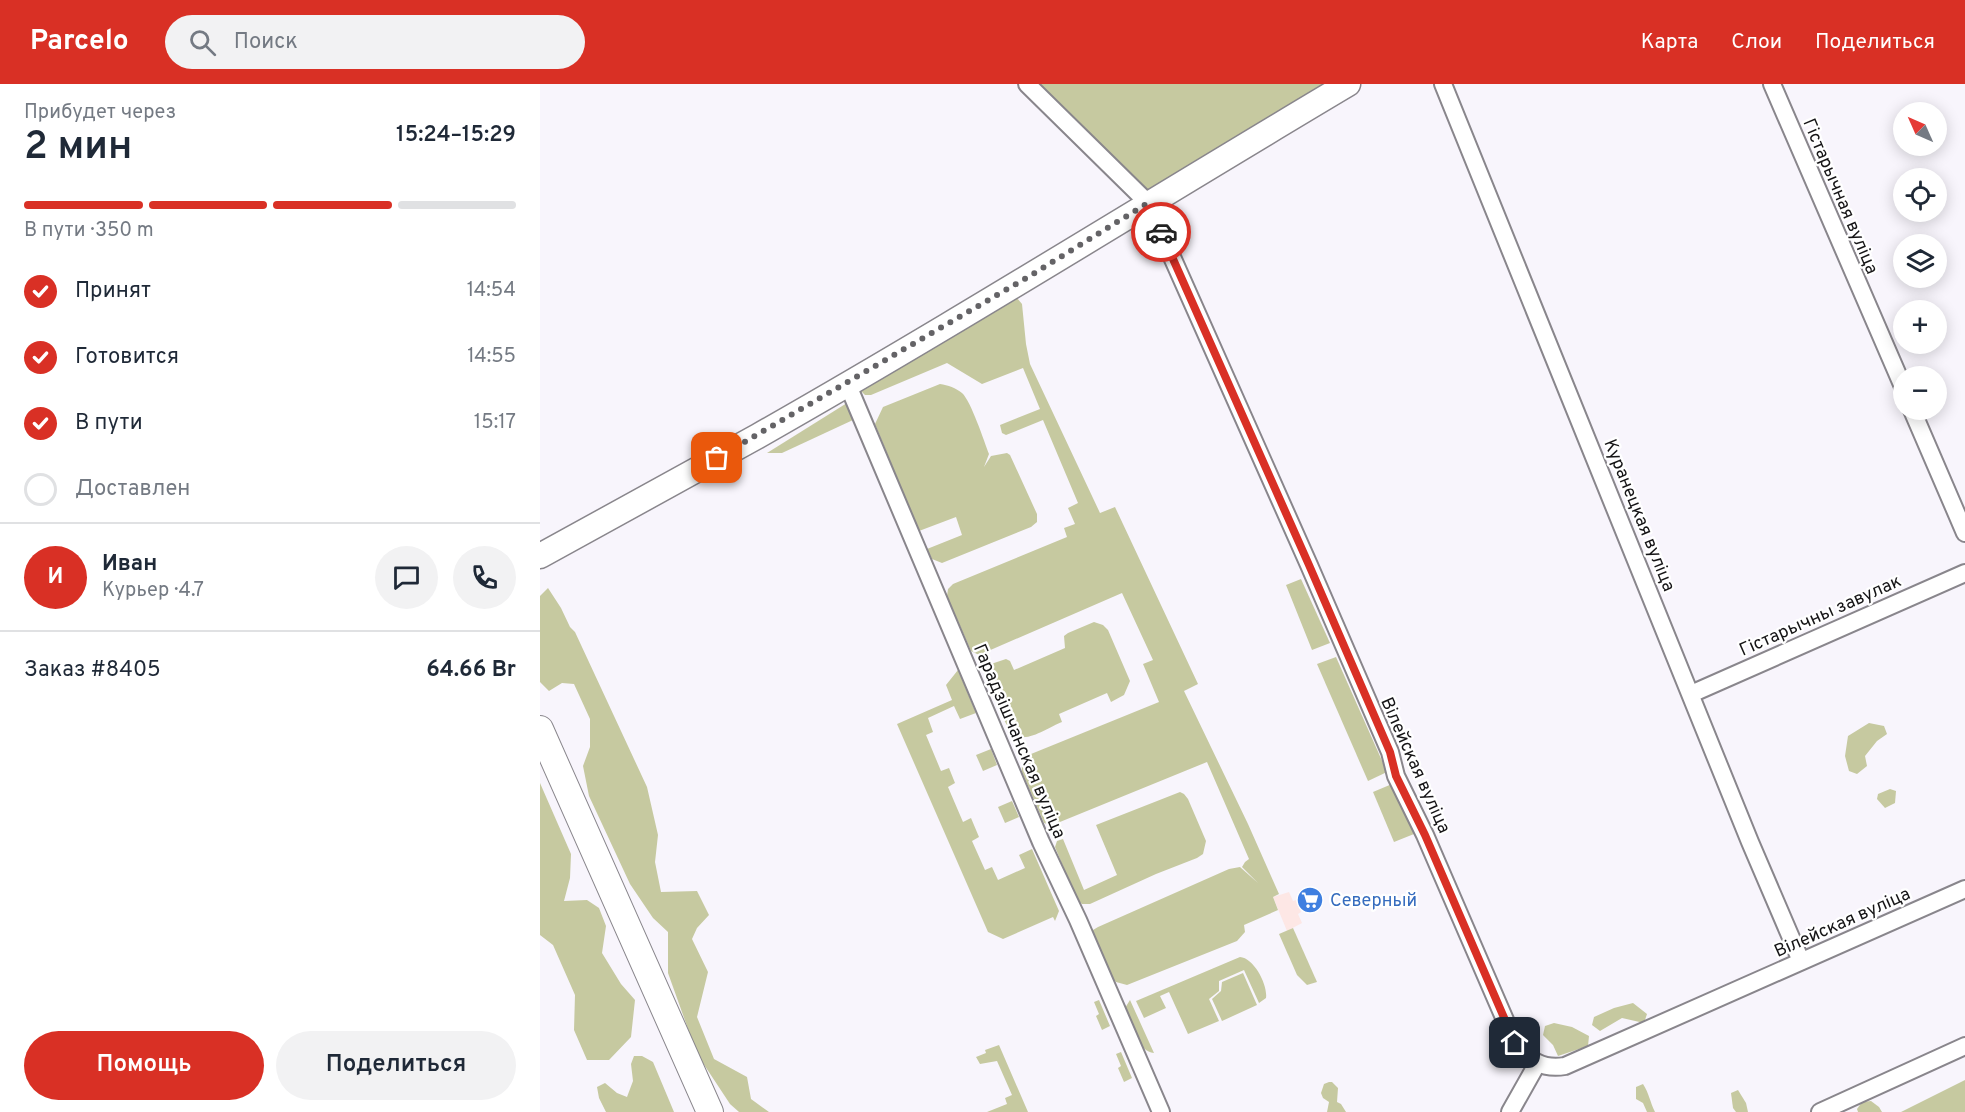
<!DOCTYPE html>
<html lang="ru">
<meta charset="utf-8">
<style>
body{margin:0;font-family:Overpass,sans-serif;background:#f2f2f3;color:#1f2937;height:100vh;display:flex;flex-direction:column;font-size:22px;white-space:nowrap}
*{box-sizing:border-box;margin:0}
p{font-size:20px;color:#747a83}
.icon{flex:none;width:33px;height:33px;fill:none;stroke:currentColor;stroke-width:2;stroke-linecap:round;stroke-linejoin:round}
.map{position:relative;flex:1;overflow:hidden}
.side{display:flex;flex-direction:column;background:#fff;width:540px}
.side>*{flex:none}
.needle{width:39px;rotate:315deg}
.buttons{position:absolute;left:1353px;top:18px;display:grid;gap:12px}
.buttons a{display:grid;place-items:center;width:54px;height:54px;border-radius:50%;background:#fff;box-shadow:0 3px 15px #0003;font-size:30px}
.pin{position:absolute;display:grid;place-items:center;width:51px;height:51px;color:#fff;margin:-26px;border-radius:12px;box-shadow:0 3px 9px #0006}
.courier{position:absolute;display:grid;place-items:center;width:60px;height:60px;margin:-30px;border:4px solid #d93025;border-radius:50%;background:#fff;color:#222;box-shadow:0 2px 8px #0007}
.summary em{font-style:normal;font-weight:600}
.summary div{display:flex;flex-direction:column-reverse}
.summary{display:flex;align-items:center;justify-content:space-between;height:102px;padding:0 24px}
h1{font-size:39px;font-weight:600;line-height:45px}
.bar{display:grid;grid-template-columns:repeat(4,1fr);gap:9px 6px;align-content:center;height:72px;padding:0 24px}
.bar i{height:8px;border-radius:4px;background:#e0e1e3}
.bar .on{background:#d93025}
.bar p{grid-column:span 4}
.line{display:flex;align-items:center;gap:15px;padding:0 24px;border-top:2px solid #e0e1e3}
.line div{flex:1}
.round{display:grid;place-items:center;flex:none;width:63px;height:63px;border-radius:32px;background:#f2f2f3}
ol{padding:0 24px;list-style:none}
li{display:flex;align-items:center;gap:18px;height:66px}
li p{margin-inline-start:auto}
li .icon{padding:6px;border-radius:50%;background:#d93025;color:#fff;stroke-width:4}
li:last-child{color:#747a83}
li i{width:33px;height:33px;border:3px solid #e0e1e3;border-radius:50%}
.button{display:flex;gap:12px;margin-top:auto;padding:12px 24px}
.button a{flex:1;height:69px;border-radius:36px;background:#d93025;color:#fff;font-size:24px;font-weight:600;line-height:69px;text-align:center}
.button a+a{background:#f2f2f3;color:#1f2937}
header{display:flex;align-items:center;gap:36px;box-sizing:border-box;height:84px;padding:0 30px;background:#d93025;color:#fff}
header strong{font-size:28px}
nav{display:flex;gap:33px;margin-inline-start:auto;font-size:21px}
.search{width:420px;height:54px;background:#f2f2f3;display:flex;align-items:center;gap:15px;box-sizing:border-box;padding:0 21px;border-radius:33px;color:#747a83;font-size:22px}
main{display:flex;flex:1;min-height:0}
.map>svg:first-child{display:block}
</style>
<header>
<strong>Parcelo</strong>
<div class="search"><svg class="icon" aria-label="search" viewBox="0 0 24 24"><circle cx="10" cy="10" r="6"/><path d="M15 15l6 6"/></svg>Поиск</div>
<nav><a>Карта</a><a>Слои</a><a>Поделиться</a></nav>
</header>
<main>
<section class="side">
<div class="summary"><div><h1>2 мин</h1><p>Прибудет через</p></div><em>15:24–15:29</em></div>
<div class="bar"><i class="on"></i><i class="on"></i><i class="on"></i><i></i><p>В пути · 350 m</p></div>
<ol>
<li><svg class="icon" aria-label="check" viewBox="0 0 24 24"><path d="M5 12l5 5 9-10"/></svg>Принят<p>14:54</p></li>
<li><svg class="icon" aria-label="check" viewBox="0 0 24 24"><path d="M5 12l5 5 9-10"/></svg>Готовится<p>14:55</p></li>
<li><svg class="icon" aria-label="check" viewBox="0 0 24 24"><path d="M5 12l5 5 9-10"/></svg>В пути<p>15:17</p></li>
<li><i></i>Доставлен</li>
</ol>
<div class="line" style="height:108px"><b class="round" style="background:#d93025;color:#fff">И</b><div><b>Иван</b><p>Курьер · 4.7</p></div><a class="round"><svg class="icon" aria-label="chat" viewBox="0 0 24 24"><path d="M4 5h16v11H9l-5 4z"/></svg></a><a class="round"><svg class="icon" aria-label="phone" viewBox="0 0 24 24"><path d="M5 4h4l2 5-3 2q2 4 5 5l2-3 5 2v4C11 20 4 13 5 4z"/></svg></a></div>
<div class="line" style="height:78px"><div>Заказ #8405</div><b>64.66 Br</b></div>
<div class="button"><a>Помощь</a><a>Поделиться</a></div>
</section>
<div class="map">
<svg width="1425" height="1028" viewBox="0 0 1425 1028">
<rect width="100%" height="100%" fill="#f8f5fc"/>
<!-- commercial -->
<polygon fill="#fde7e5" points="749,808 753,817 756,816 761,828 758,830 762,839 747,847 733,813"/>
<!-- green -->
<g fill="#c6c9a0">
<polygon points="487,0 808,0 608,119"/>
<path d="M 469,213 L 477,214 L 482,220 L 486,260 L 490,280 L 560,429 L 575,423 L 658,600 L 644,607 L 708,740 L 739,810 L 733,813 L 738,826 L 704,841 L 705,848 L 697,857 L 587,901 L 576,898 L 572,894 L 552,851 L 553,846 L 558,843 L 689,785 L 700,783 L 718,799 L 702,783 L 705,778 L 709,775 L 667,678 L 515,740 L 510,741 L 504,739 L 482,688 C 481,679 484,676 491,670 L 619,618 L 603,580 L 613,576 L 582,509 L 439,571 L 431,567 L 407,512 L 408,505 L 413,500 L 527,453 L 524,444 L 535,440 L 528,424 L 538,419 L 503,336 L 466,351 L 462,349 L 460,341 L 500,325 L 483,284 L 442,300 L 407,279 L 331,311 L 325,311 L 321,307 L 320,301 Z"/>
<path d="M 400,300 C 408,301 416,304 422,309 C 431,317 444,357 449,370 L 444,383 L 451,372 L 467,369 L 470,371 L 497,430 L 497,438 L 491,443 L 402,479 L 392,475 L 387,465 L 422,451 L 416,433 L 379,447 L 335,340 L 343,323 Z"/>
<polygon points="307,319 313,336 242,369 227,369"/>
<polygon points="761,495 790,559 772,566 746,501"/>
<polygon points="8,504 21,524 30,543 35,548 107,703 118,751 115,778 121,808 157,807 169,831 157,844 152,855 168,888 157,933 174,975 207,993 211,1015 229,1028 199,1028 190,1020 157,970 128,889 128,848 113,834 90,800 49,712 43,682 50,663 50,635 34,600 22,599 9,607 0,598 0,512"/>
<path d="M 554,538 L 563,541 L 568,546 L 590,597 L 584,611 L 571,618 L 567,609 L 519,630 L 522,638 C 511,642 493,655 481,653 C 465,651 454,610 449,597 L 447,590 L 448,583 L 454,579 L 466,575 L 470,577 L 474,586 L 525,564 L 524,552 L 528,549 Z"/>
<polygon points="796,573 847,688 828,697 777,580"/>
<polygon points="418,586 436,629 420,635 414,622 388,634 393,648 386,651 401,687 409,684 415,699 408,703 423,738 431,734 439,753 432,757 445,786 452,783 458,796 485,784 479,771 492,765 519,827 515,837 513,833 463,855 448,848 357,640 412,616 406,601"/>
<polygon points="1329,639 1344,642 1347,650 1337,657 1325,672 1327,682 1317,690 1309,687 1305,672 1308,652"/>
<polygon points="451,665 457,681 443,687 436,671"/>
<polygon points="0,699 31,770 30,794 24,817 47,816 59,824 66,842 62,869 81,900 95,916 91,953 69,976 47,976 34,946 35,911 13,861 0,851"/>
<polygon points="852,700 874,750 854,758 833,708"/>
<polygon points="1350,705 1356,707 1355,719 1345,724 1337,715 1338,710"/>
<polygon points="640,708 644,710 648,715 666,757 663,770 657,774 616,790 550,820 542,820 537,816 515,763 517,757 523,755 544,806 577,791 556,741"/>
<polygon points="472,717 479,733 465,739 458,723"/>
<polygon points="753,844 777,898 767,901 757,891 739,850"/>
<path d="M 700,873 C 714,874 728,901 726,914 L 719,919 L 704,886 L 679,897 L 679,907 L 669,915 L 679,937 L 648,950 L 629,908 L 620,912 L 626,924 L 604,934 L 596,917 Z"/>
<polygon points="703,889 717,921 682,937 672,915 681,907 682,898"/>
<polygon points="559,916 570,942 562,946 556,932 559,930 554,918"/>
<path d="M 590,916 L 614,969 C 596,967 591,938 585,924 Z"/>
<polygon points="1093,919 1107,930 1104,939 1082,934 1060,947 1052,941 1054,933 1074,924"/>
<polygon points="1014,939 1032,943 1049,952 1048,962 1018,972 1013,961 1003,951 1005,942"/>
<polygon points="459,961 488,1028 447,1028 467,1020 465,1014 472,1011 457,977 440,980 436,973 446,969 445,966"/>
<polygon points="581,968 592,994 584,998 578,984 581,982 576,970"/>
<polygon points="94,972 102,972 113,978 134,1028 66,1028 59,1014 57,1003 65,999 77,1009 87,1013 93,997 91,980"/>
<polygon points="1425,996 1425,1028 1361,1028"/>
<polygon points="789,998 792,998 798,1004 797,1018 801,1020 806,1028 787,1028 789,1018 783,1014 781,1009 784,1000"/>
<path d="M 1103,1000 C 1109,1009 1110,1018 1115,1028 L 1107,1028 L 1103,1019 L 1096,1015 L 1096,1003 Z"/>
<polygon points="1198,1006 1206,1019 1208,1028 1196,1028 1193,1024 1191,1009"/>
<polygon points="1331,1017 1339,1023 1342,1028 1318,1028 1317,1025 1322,1018"/>
</g>
<g fill="none" stroke-linecap="round" stroke-linejoin="round">
<defs>
<g id="street">
<path d="M 487,0 L 608,119 L 769,481 L 850,668 L 856,692 L 885,751 L 975,959 C 989,976 1002,986 1025,982 L 1425,805"/>
<polyline points="903,0 1210,758 1261,877"/>
<polyline points="1232,0 1364,305"/>
<polyline points="307,299 501,758 538,836 621,1028"/>
<polyline points="1372,326 1425,449"/>
<polyline points="1151,610 1425,489"/>
<polyline points="970,1028 997,980"/>
<polyline points="1280,1028 1425,962"/>
</g>
<path id="secondary" d="M 0,472 C 73,432 146,392 218,352 C 417,239 611,117 808,0"/>
<polyline id="primary" points="0,645 170,1028"/>
</defs>
<!-- street casing -->
<use href="#street" stroke="#89868c" stroke-width="20"/>
<!-- secondary casing -->
<use href="#secondary" stroke="#89868c" stroke-width="27"/>
<!-- primary casing -->
<use href="#primary" stroke="#89868c" stroke-width="28"/>
<!-- street -->
<use href="#street" stroke="#fff" stroke-width="16"/>
<!-- secondary -->
<use href="#secondary" stroke="#fff" stroke-width="24"/>
<!-- primary -->
<use href="#primary" stroke="#fff" stroke-width="26"/>
</g>
<g fill="none" stroke-linecap="round" stroke-linejoin="round">
<!-- done -->
<polyline stroke="#646366" stroke-width="6" stroke-dasharray="0 10.8" points="177,374 488,193 608,119 621,148"/>
<!-- route -->
<polyline stroke="#d93025" stroke-width="8" points="621,148 769,481 850,668 856,692 885,751 975,959"/>
</g>
<!-- icons -->
<defs>
<symbol id="supermarket-disc" viewBox="-11 -11 22 22"><circle r="9.5" fill="#3f7fe0" stroke="#fff"/><path d="M-6-5.5h2.5l.6 2H6L4.5 2H-2.5L-4.4-4H-6ZM-1.5 3.2a1.3 1.3 0 1 0 .1 0ZM3 3.2a1.3 1.3 0 1 0 .1 0Z" fill="#fff"/></symbol>
</defs>
<g fill-rule="evenodd">
<use href="#supermarket-disc" x="755" y="801" width="30" height="30"/>
</g>
<g text-anchor="middle" stroke-width="4.5" stroke-linejoin="round" paint-order="stroke">
<!-- street labels -->
<g font-size="18" fill="#151416" stroke="#fff">
<text transform="translate(1301 112) rotate(67)" y="6">Гістарычная вуліца</text>
<text transform="translate(1100 431) rotate(68)" y="6">Куранецкая вуліца</text>
<text transform="translate(1280 531) rotate(-24)" y="6">Гістарычны завулак</text>
<text transform="translate(480 657) rotate(67)" y="6">Гарадзішчанская вуліца</text>
<text transform="translate(876 681) rotate(66)" y="6">Вілейская вуліца</text>
<text transform="translate(1302 838) rotate(-24)" y="6">Вілейская вуліца</text>
</g>
<!-- shop labels -->
<g font-size="18" fill="#366cbe" stroke="#fff" text-anchor="start">
<text x="790" y="822">Северный</text>
</g>
</g>
</svg>
<div class="buttons">
<a><svg class="needle" viewBox="-14 -14 28 28"><path d="M0-13l5 13h-10z" fill="#e53935"/><path d="M0 13l5-13h-10z" fill="#747a83"/></svg></a>
<a><svg class="icon" aria-label="locate" viewBox="0 0 24 24"><circle cx="12" cy="12" r="6"/><path d="M12 2v4M12 18v4M2 12h4M18 12h4"/></svg></a>
<a><svg class="icon" aria-label="layers" viewBox="0 0 24 24"><path d="M12 4l9 5-9 5-9-5zM3 14l9 5 9-5"/></svg></a>
<a>+</a>
<a>−</a>
</div>
<div class="pin" style="left:177px;top:374px;background:#ea580c"><svg class="icon" aria-label="bag" viewBox="0 0 24 24"><path d="M5 8h14l-1 12H6zM9 8a3 3 0 0 1 6 0"/></svg></div>
<div class="pin" style="left:975px;top:959px;background:#1f2937"><svg class="icon" aria-label="home" viewBox="0 0 24 24"><path d="M3 11l9-7 9 7M6 9v11h12V9"/></svg></div>
<div class="courier" style="left:621px;top:148px"><svg class="icon" aria-label="car" viewBox="0 0 24 24"><path d="M5 17H2v-5l4-1 3-4h7l3 4 3 1v5h-3M9 17h6M6 11h13"/><circle cx="7" cy="17" r="2"/><circle cx="17" cy="17" r="2"/></svg></div>
</div>
</main>
